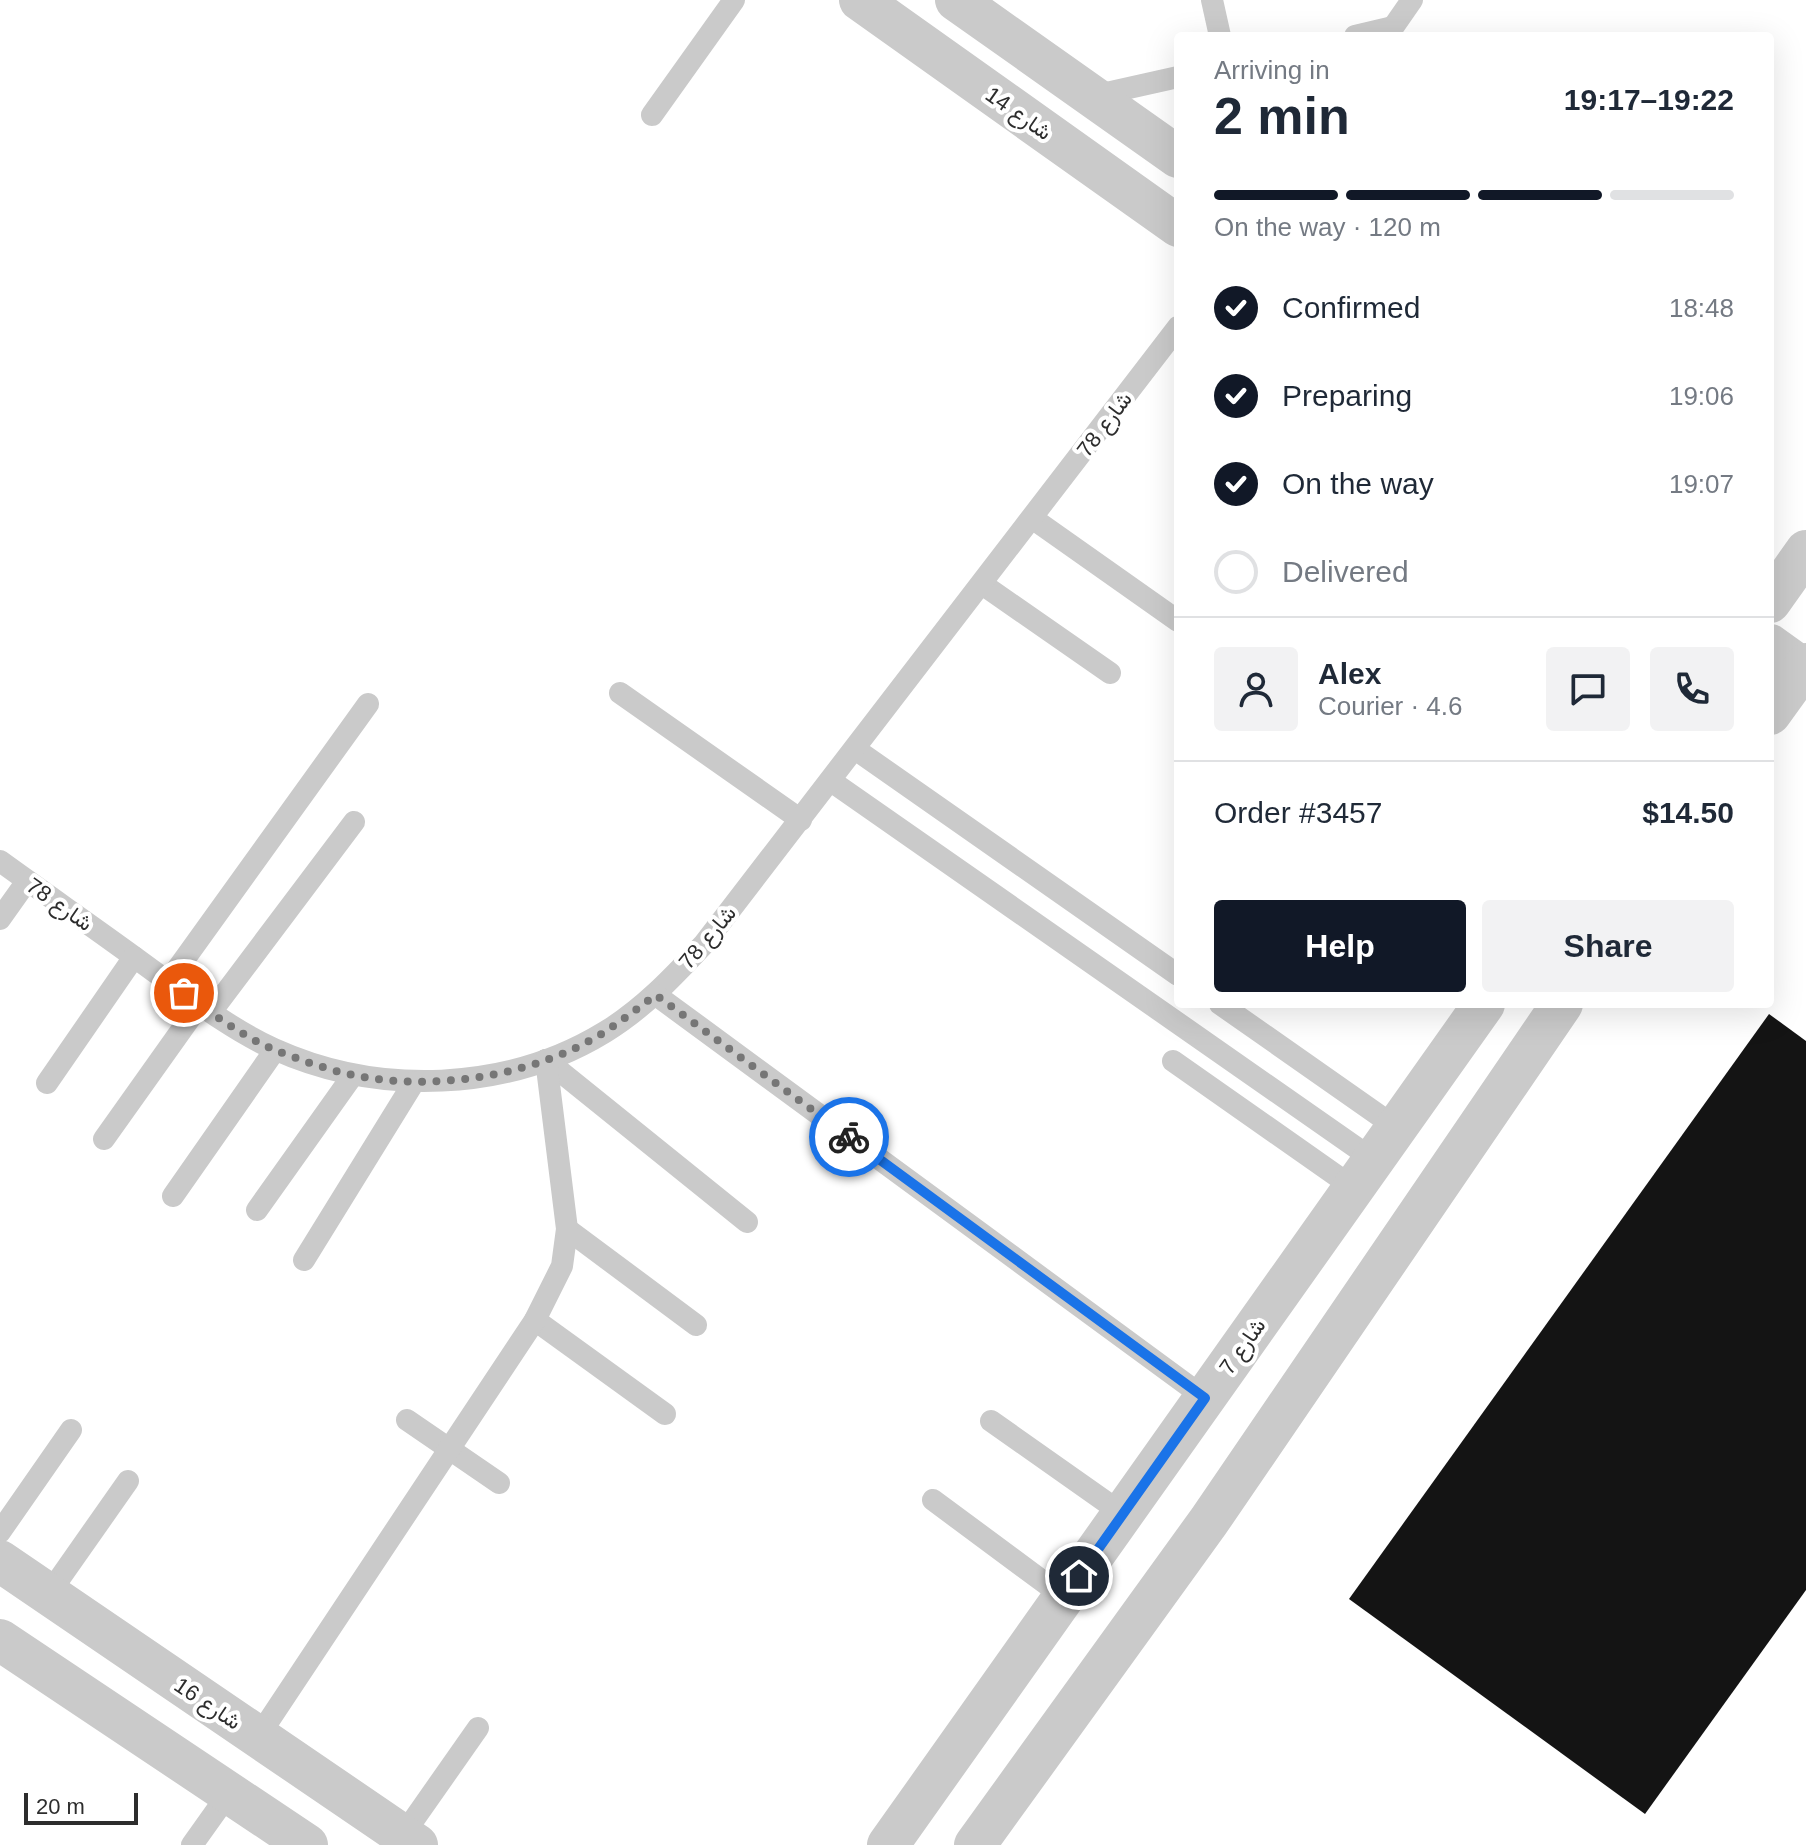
<!DOCTYPE html>
<meta charset="utf-8">
<style>
body{margin:0;font-family:Arial,Vazirmatn,sans-serif;background:#f2f2f3;color:#1f2937;height:100vh;display:flex;flex-direction:column;font-size:30px;white-space:nowrap}
*{box-sizing:border-box;margin:0}
p{font-size:26px;color:#747a83}
.icon{flex:none;width:44px;height:44px;fill:none;stroke:currentColor;stroke-width:2;stroke-linecap:round;stroke-linejoin:round}
.map{position:relative;flex:1;overflow:hidden}
.drawer{position:absolute;left:1174px;top:32px;width:600px;height:976px;display:flex;flex-direction:column;background:#fff;border-radius:8px;box-shadow:0 8px 32px #0002}
.drawer>*{flex:none}
.scale{position:absolute;left:24px;bottom:20px;width:114px;box-sizing:border-box;padding-left:8px;border:4px solid #2d2d2d;border-top:0;font-size:22px;line-height:28px;white-space:nowrap;color:#2d2d2d;-webkit-text-stroke:6px #fff;paint-order:stroke}
.pin{position:absolute;display:grid;place-items:center;width:68px;height:68px;color:#fff;margin:-34px;border:4px solid #fff;border-radius:50%;box-shadow:0 2px 8px #0007}
.courier{position:absolute;display:grid;place-items:center;width:80px;height:80px;margin:-40px;border:6px solid #1a73e8;border-radius:50%;background:#fff;color:#222;box-shadow:0 2px 10px #0007}
.headline em{font-style:normal;font-weight:700}
.headline div{display:flex;flex-direction:column-reverse}
.headline{display:flex;align-items:center;justify-content:space-between;height:136px;padding:0 40px}
h1{font-size:52px;font-weight:700;line-height:60px}
.bar{display:grid;grid-template-columns:repeat(4,1fr);gap:12px 8px;align-content:center;height:96px;padding:0 40px}
.bar i{height:10px;border-radius:6px;background:#e0e1e3}
.bar .on{background:#111827}
.bar p{grid-column:span 4}
.line{display:flex;align-items:center;gap:20px;padding:0 40px;border-top:2px solid #e0e1e3}
.line div{flex:1}
.round{display:grid;place-items:center;flex:none;width:84px;height:84px;border-radius:8px;background:#f2f2f3}
ol{padding:0 40px;list-style:none}
li{display:flex;align-items:center;gap:24px;height:88px}
li p{margin-inline-start:auto}
li .icon{padding:8px;border-radius:50%;background:#111827;color:#fff;stroke-width:4}
li:last-child{color:#747a83}
li i{width:44px;height:44px;border:4px solid #e0e1e3;border-radius:50%}
.action{display:flex;gap:16px;margin-top:auto;padding:16px 40px}
.action a{flex:1;height:92px;border-radius:8px;background:#111827;color:#fff;font-size:32px;font-weight:700;line-height:92px;text-align:center}
.action a+a{background:#f2f2f3;color:#1f2937}
.map>svg:first-child{display:block}
</style>
<div class="map">
<svg width="1806" height="1845" viewBox="0 0 1806 1845">
<rect width="100%" height="100%" fill="#fff"/>
<!-- building -->
<polygon fill="#141414" points="1769,1014 1806,1041 1806,1590 1645,1814 1349,1599"/>
<g fill="none" stroke-linecap="round" stroke-linejoin="round">
<!-- lane -->
<g stroke="#cacaca" stroke-width="22">
<polyline points="1212,0 1220,36"/>
<polyline points="1355,36 1393,27"/>
<polyline points="1387,36 1412,0"/>
<polyline points="1093,96 1178,77"/>
<polyline points="652,115 734,0"/>
<polyline points="1032,518 1178,621"/>
<polyline points="982,584 1110,673"/>
<polyline points="620,693 801,820"/>
<polyline points="855,749 1178,975"/>
<polyline points="831,781 1374,1160"/>
<path d="M 0,861 C 51,898 102,933 152,970 C 191,998 230,1029 274,1049 C 378,1096 507,1092 605,1032 C 643,1009 673,977 704,944 L 1178,327"/>
<polyline points="0,919 27,881"/>
<polyline points="168,982 368,704"/>
<polyline points="656,995 1205,1398"/>
<polyline points="1220,1004 1397,1128"/>
<polyline points="211,1012 354,822"/>
<polyline points="546,1060 747,1222"/>
<polyline points="1173,1061 1354,1188"/>
<polyline points="47,1083 134,957"/>
<polyline points="104,1139 200,1004"/>
<polyline points="173,1196 275,1050"/>
<polyline points="257,1210 353,1075"/>
<polyline points="567,1229 696,1325"/>
<polyline points="304,1260 414,1082"/>
<polyline points="535,1320 665,1414"/>
<polyline points="407,1420 499,1483"/>
<polyline points="991,1421 1123,1514"/>
<polyline points="933,1500 1064,1597"/>
<polyline points="0,1532 71,1430"/>
<polyline points="48,1595 128,1481"/>
<polyline points="258,1737 535,1320 562,1266 567,1229 546,1060"/>
<polyline points="403,1835 478,1728"/>
<polyline points="192,1845 229,1793"/>
</g>
<!-- street -->
<g stroke="#cacaca" stroke-width="42">
<polyline points="860,0 1178,226"/>
<polyline points="956,0 1178,157"/>
<polyline points="1770,602 1806,551"/>
<polyline points="1770,645 1806,671"/>
<polyline points="1770,714 1806,664"/>
<polyline points="0,1561 417,1845"/>
<polyline points="0,1640 307,1845"/>
<polyline points="888,1845 1484,1004"/>
<polyline points="975,1845 1209,1521 1562,1004"/>
</g>
</g>
<g fill="none" stroke-linecap="round" stroke-linejoin="round">
<!-- done -->
<path stroke="#767676" stroke-width="8" stroke-dasharray="0 14.4" d="M 184,993 C 213,1014 243,1037 277,1051 C 301,1060 328,1070 353,1075 C 433,1092 537,1076 606,1031 C 623,1020 639,1007 656,995 L 849,1137"/>
<!-- route -->
<polyline stroke="#1a73e8" stroke-width="10" points="849,1137 1205,1398 1079,1576"/>
</g>
<g text-anchor="middle" stroke-width="8" stroke-linejoin="round" paint-order="stroke">
<!-- street labels -->
<g font-size="22" fill="#2d2d2d" stroke="#fff">
<text transform="translate(1019 113) rotate(35)" y="8">شارع 14</text>
<text transform="translate(1104 424) rotate(-53)" y="8">شارع 78</text>
<text transform="translate(60 904) rotate(35)" y="8">شارع 78</text>
<text transform="translate(707 937) rotate(-50)" y="8">شارع 78</text>
<text transform="translate(1242 1346) rotate(-55)" y="8">شارع 7</text>
<text transform="translate(208 1703) rotate(34)" y="8">شارع 16</text>
</g>
</g>
</svg>
<div class="scale">20 m</div>
<div class="pin" style="left:184px;top:993px;background:#ea580c"><svg class="icon" aria-label="bag" viewBox="0 0 24 24"><path d="M5 8h14l-1 12H6zM9 8a3 3 0 0 1 6 0"/></svg></div>
<div class="pin" style="left:1079px;top:1576px;background:#1f2937"><svg class="icon" aria-label="home" viewBox="0 0 24 24"><path d="M3 11l9-7 9 7M6 9v11h12V9"/></svg></div>
<div class="courier" style="left:849px;top:1137px"><svg class="icon" aria-label="bike" viewBox="0 0 24 24"><circle cx="6" cy="16" r="4"/><circle cx="18" cy="16" r="4"/><path d="M6 16l4-8h5l3 8M10 8l3 8H6M13 5h3"/></svg></div>
<section class="drawer">
<div class="headline"><div><h1>2 min</h1><p>Arriving in</p></div><em>19:17–19:22</em></div>
<div class="bar"><i class="on"></i><i class="on"></i><i class="on"></i><i></i><p>On the way · 120 m</p></div>
<ol>
<li><svg class="icon" aria-label="check" viewBox="0 0 24 24"><path d="M5 12l5 5 9-10"/></svg>Confirmed<p>18:48</p></li>
<li><svg class="icon" aria-label="check" viewBox="0 0 24 24"><path d="M5 12l5 5 9-10"/></svg>Preparing<p>19:06</p></li>
<li><svg class="icon" aria-label="check" viewBox="0 0 24 24"><path d="M5 12l5 5 9-10"/></svg>On the way<p>19:07</p></li>
<li><i></i>Delivered</li>
</ol>
<div class="line" style="height:144px"><a class="round"><svg class="icon" aria-label="person" viewBox="0 0 24 24"><circle cx="12" cy="8" r="4"/><path d="M4 21q1-7 8-7t8 7"/></svg></a><div><b>Alex</b><p>Courier · 4.6</p></div><a class="round"><svg class="icon" aria-label="chat" viewBox="0 0 24 24"><path d="M4 5h16v11H9l-5 4z"/></svg></a><a class="round"><svg class="icon" aria-label="phone" viewBox="0 0 24 24"><path d="M5 4h4l2 5-3 2q2 4 5 5l2-3 5 2v4C11 20 4 13 5 4z"/></svg></a></div>
<div class="line" style="height:104px"><div>Order #3457</div><b>$14.50</b></div>
<div class="action"><a>Help</a><a>Share</a></div>
</section>
</div>
